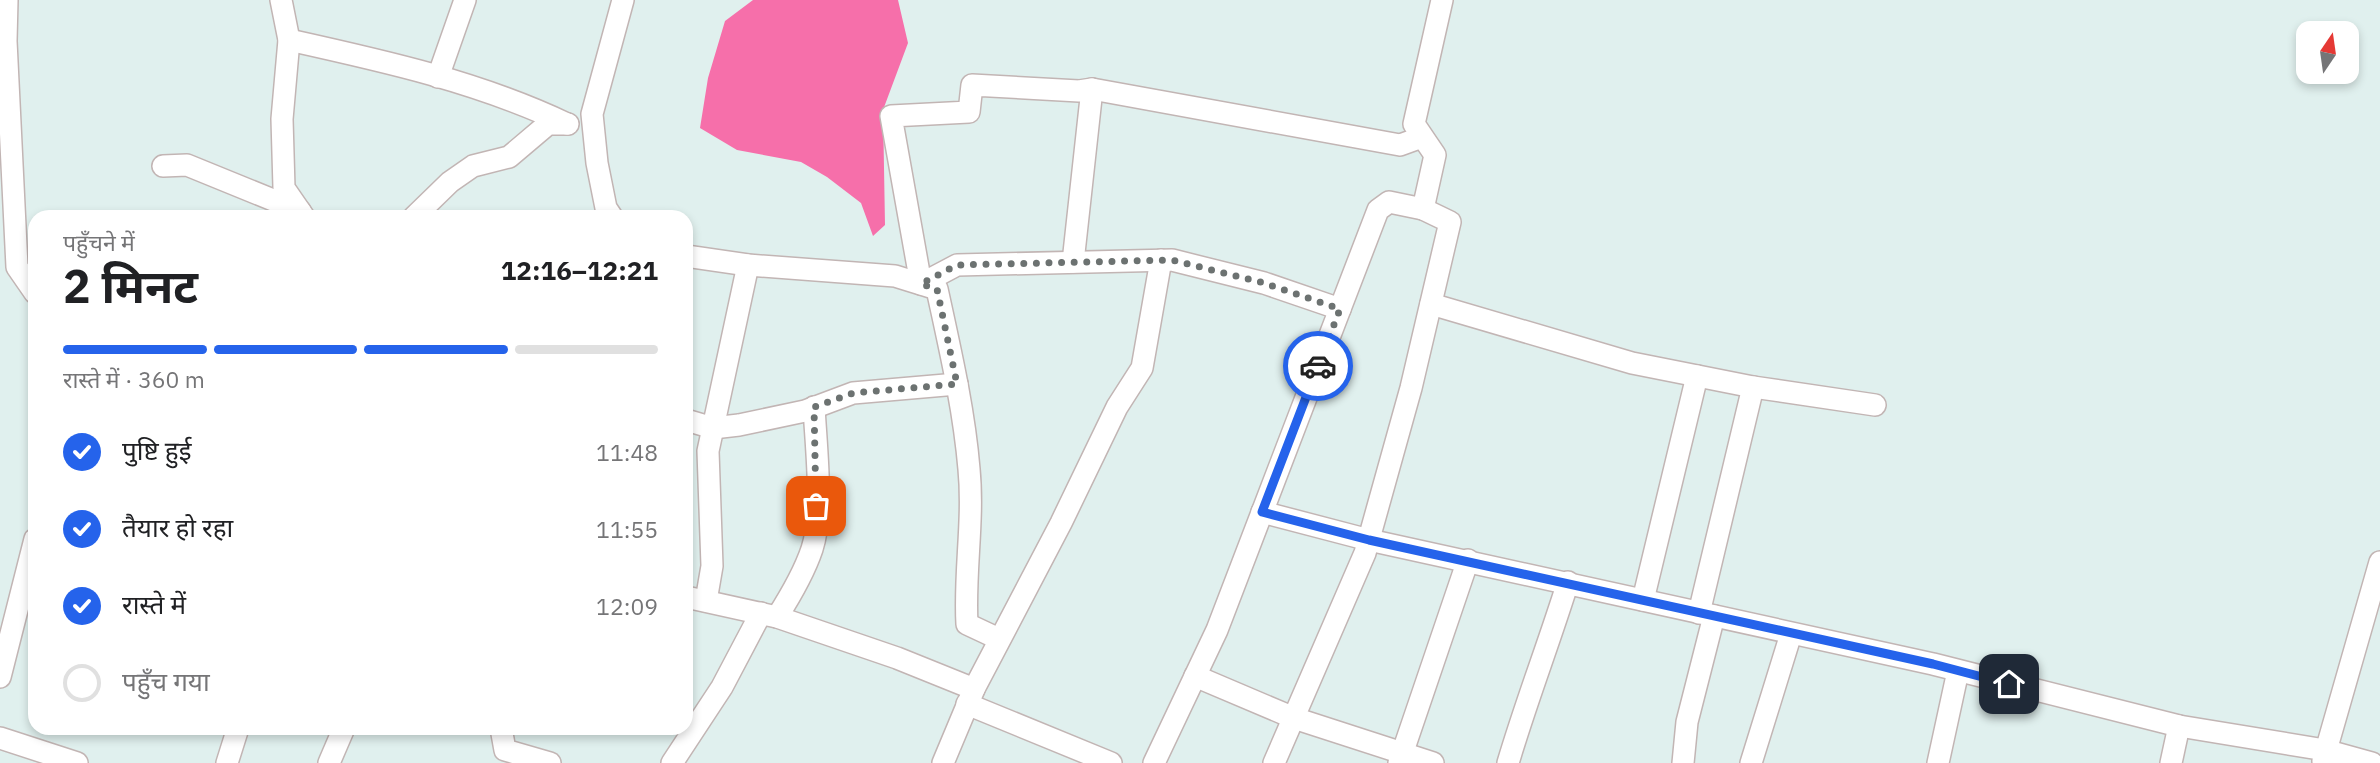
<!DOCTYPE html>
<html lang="hi">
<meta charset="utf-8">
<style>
body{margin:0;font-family:"IBM Plex Sans","Noto Sans Devanagari",sans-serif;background:#f2f2f2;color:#202124;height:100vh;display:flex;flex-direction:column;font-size:26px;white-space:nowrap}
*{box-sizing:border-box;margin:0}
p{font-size:23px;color:#757577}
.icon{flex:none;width:38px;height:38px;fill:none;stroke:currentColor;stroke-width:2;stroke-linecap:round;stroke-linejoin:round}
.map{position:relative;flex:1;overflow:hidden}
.drawer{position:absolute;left:28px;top:210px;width:665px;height:525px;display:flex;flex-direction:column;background:#fff;border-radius:21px;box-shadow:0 4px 10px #0003}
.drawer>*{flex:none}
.needle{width:46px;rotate:13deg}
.tools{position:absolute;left:2296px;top:21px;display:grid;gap:14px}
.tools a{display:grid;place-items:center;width:63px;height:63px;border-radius:14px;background:#fff;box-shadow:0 4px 10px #0003;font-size:35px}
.pin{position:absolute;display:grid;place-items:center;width:60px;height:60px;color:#fff;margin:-30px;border-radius:14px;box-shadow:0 4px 10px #0006}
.courier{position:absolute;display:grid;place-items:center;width:70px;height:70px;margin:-35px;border:5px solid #2563eb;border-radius:50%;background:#fff;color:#222;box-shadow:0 2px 9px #0007}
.head em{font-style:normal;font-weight:700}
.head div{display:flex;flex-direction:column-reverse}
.head{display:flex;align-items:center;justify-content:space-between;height:119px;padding:0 35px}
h1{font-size:46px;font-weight:700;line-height:52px}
.bar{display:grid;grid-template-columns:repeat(4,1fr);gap:10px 7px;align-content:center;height:84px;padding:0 35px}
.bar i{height:9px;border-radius:5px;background:#e0e0e0}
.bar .selected{background:#2563eb}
.bar p{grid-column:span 4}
ol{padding:0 35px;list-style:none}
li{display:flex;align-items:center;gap:21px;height:77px}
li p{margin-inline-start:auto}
li .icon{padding:7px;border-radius:50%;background:#2563eb;color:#fff;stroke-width:4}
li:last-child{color:#757577}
li i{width:38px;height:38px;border:4px solid #e0e0e0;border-radius:50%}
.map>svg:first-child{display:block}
</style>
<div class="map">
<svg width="2380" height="763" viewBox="0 0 2380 763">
<rect width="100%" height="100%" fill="#e0f0ee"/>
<!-- water -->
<polygon fill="#f66faa" points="753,0 898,0 908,43 883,110 885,225 873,236 861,203 827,177 801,162 737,150 700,128 708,78 725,21"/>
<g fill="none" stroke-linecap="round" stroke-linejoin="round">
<defs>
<g id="minor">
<polyline points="7,0 6,41 17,267 35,293"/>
<polyline points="281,0 289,40 282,119 284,188 304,217"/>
<path d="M 289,40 C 384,61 479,82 567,124"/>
<polyline points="438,77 465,0"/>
<polyline points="163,166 187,165 300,211"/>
<polyline points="414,217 450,182 473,166 509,157 548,124 568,124"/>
<polyline points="612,217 606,208 597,163 592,114 623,0"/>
<path d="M 686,256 L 748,265 L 895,276 L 937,289 C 950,349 964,409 969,469 C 974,521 964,573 967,624 L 999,639"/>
<polyline points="1073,262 1092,89"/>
<polyline points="1431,304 1632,363 1753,387 1875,405"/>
<polyline points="1340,309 1378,210 1389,202 1423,209 1435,155 1414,124 1442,0"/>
<polyline points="686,420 713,428 739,425 805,411 853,393 957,384"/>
<polyline points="1262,512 1369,540 1933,664 2179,726 2325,750 2372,763"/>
<polyline points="686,597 777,617 897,658 974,689"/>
<polyline points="1643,600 1697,376"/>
<polyline points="706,601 712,566 708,451 748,265"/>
<polyline points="1699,613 1753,387"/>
<path d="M 777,617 C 791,595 804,573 812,549 C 824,512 816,447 814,407"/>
<polyline points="1195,676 1294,718 1433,763"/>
<polyline points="0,677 35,539"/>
<polyline points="967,704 1111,763"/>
<polyline points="501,728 505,750 550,763"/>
<polyline points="0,738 77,763"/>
<polyline points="2323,761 2380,562"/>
<polyline points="227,763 238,728"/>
<polyline points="329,763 344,728"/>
<polyline points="672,763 722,687 761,613"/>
<polyline points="943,763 974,689 1061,523 1117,407 1142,368 1161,260"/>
<polyline points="1154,763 1217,630 1340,309 1264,283 1172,260 957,265 921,284 891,116 969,112 972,85 1079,91 1092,89 1400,145 1422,137"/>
<polyline points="1274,763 1365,553 1411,388 1450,222 1423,209"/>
<polyline points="1399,763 1468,560"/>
<path d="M 1508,763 C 1526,702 1549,643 1568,582"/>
<polyline points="1683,763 1687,722 1714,616"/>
<polyline points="1751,763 1791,634"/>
<polyline points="1938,763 1958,671"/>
<polyline points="2171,763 2179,726"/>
</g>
</defs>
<!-- minor casing -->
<use href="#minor" stroke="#c2b5b4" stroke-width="24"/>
<!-- minor -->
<use href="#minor" stroke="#fff" stroke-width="21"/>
</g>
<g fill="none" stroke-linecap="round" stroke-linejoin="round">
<!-- done -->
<polyline stroke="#6c7271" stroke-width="7" stroke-dasharray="0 12.6" points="816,506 814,407 853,393 957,384 937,289 921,284 957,265 1172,260 1264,283 1340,309 1318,366"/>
<!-- route -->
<polyline stroke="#2563eb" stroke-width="9" points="1318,366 1262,512 1369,540 1933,664 2009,684"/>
</g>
</svg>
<div class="tools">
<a><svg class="needle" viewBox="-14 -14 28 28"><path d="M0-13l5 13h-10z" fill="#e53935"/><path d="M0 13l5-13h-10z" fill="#757577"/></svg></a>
</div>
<div class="pin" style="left:816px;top:506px;background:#ea580c"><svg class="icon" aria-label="bag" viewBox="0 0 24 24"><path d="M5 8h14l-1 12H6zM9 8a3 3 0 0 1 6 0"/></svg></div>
<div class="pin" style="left:2009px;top:684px;background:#1f2937"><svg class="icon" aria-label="home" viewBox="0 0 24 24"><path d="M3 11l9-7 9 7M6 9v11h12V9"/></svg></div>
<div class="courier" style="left:1318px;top:366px"><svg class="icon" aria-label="car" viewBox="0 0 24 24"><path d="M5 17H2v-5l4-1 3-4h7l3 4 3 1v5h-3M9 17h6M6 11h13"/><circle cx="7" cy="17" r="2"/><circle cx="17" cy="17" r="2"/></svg></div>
<section class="drawer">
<div class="head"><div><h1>2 मिनट</h1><p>पहुँचने में</p></div><em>12:16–12:21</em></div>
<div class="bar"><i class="selected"></i><i class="selected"></i><i class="selected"></i><i></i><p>रास्ते में · 360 m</p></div>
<ol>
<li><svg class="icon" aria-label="check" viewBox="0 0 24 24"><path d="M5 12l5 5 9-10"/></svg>पुष्टि हुई<p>11:48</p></li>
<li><svg class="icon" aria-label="check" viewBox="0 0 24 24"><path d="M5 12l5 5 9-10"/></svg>तैयार हो रहा<p>11:55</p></li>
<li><svg class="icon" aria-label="check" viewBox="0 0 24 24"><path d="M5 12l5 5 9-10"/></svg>रास्ते में<p>12:09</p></li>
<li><i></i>पहुँच गया</li>
</ol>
</section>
</div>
